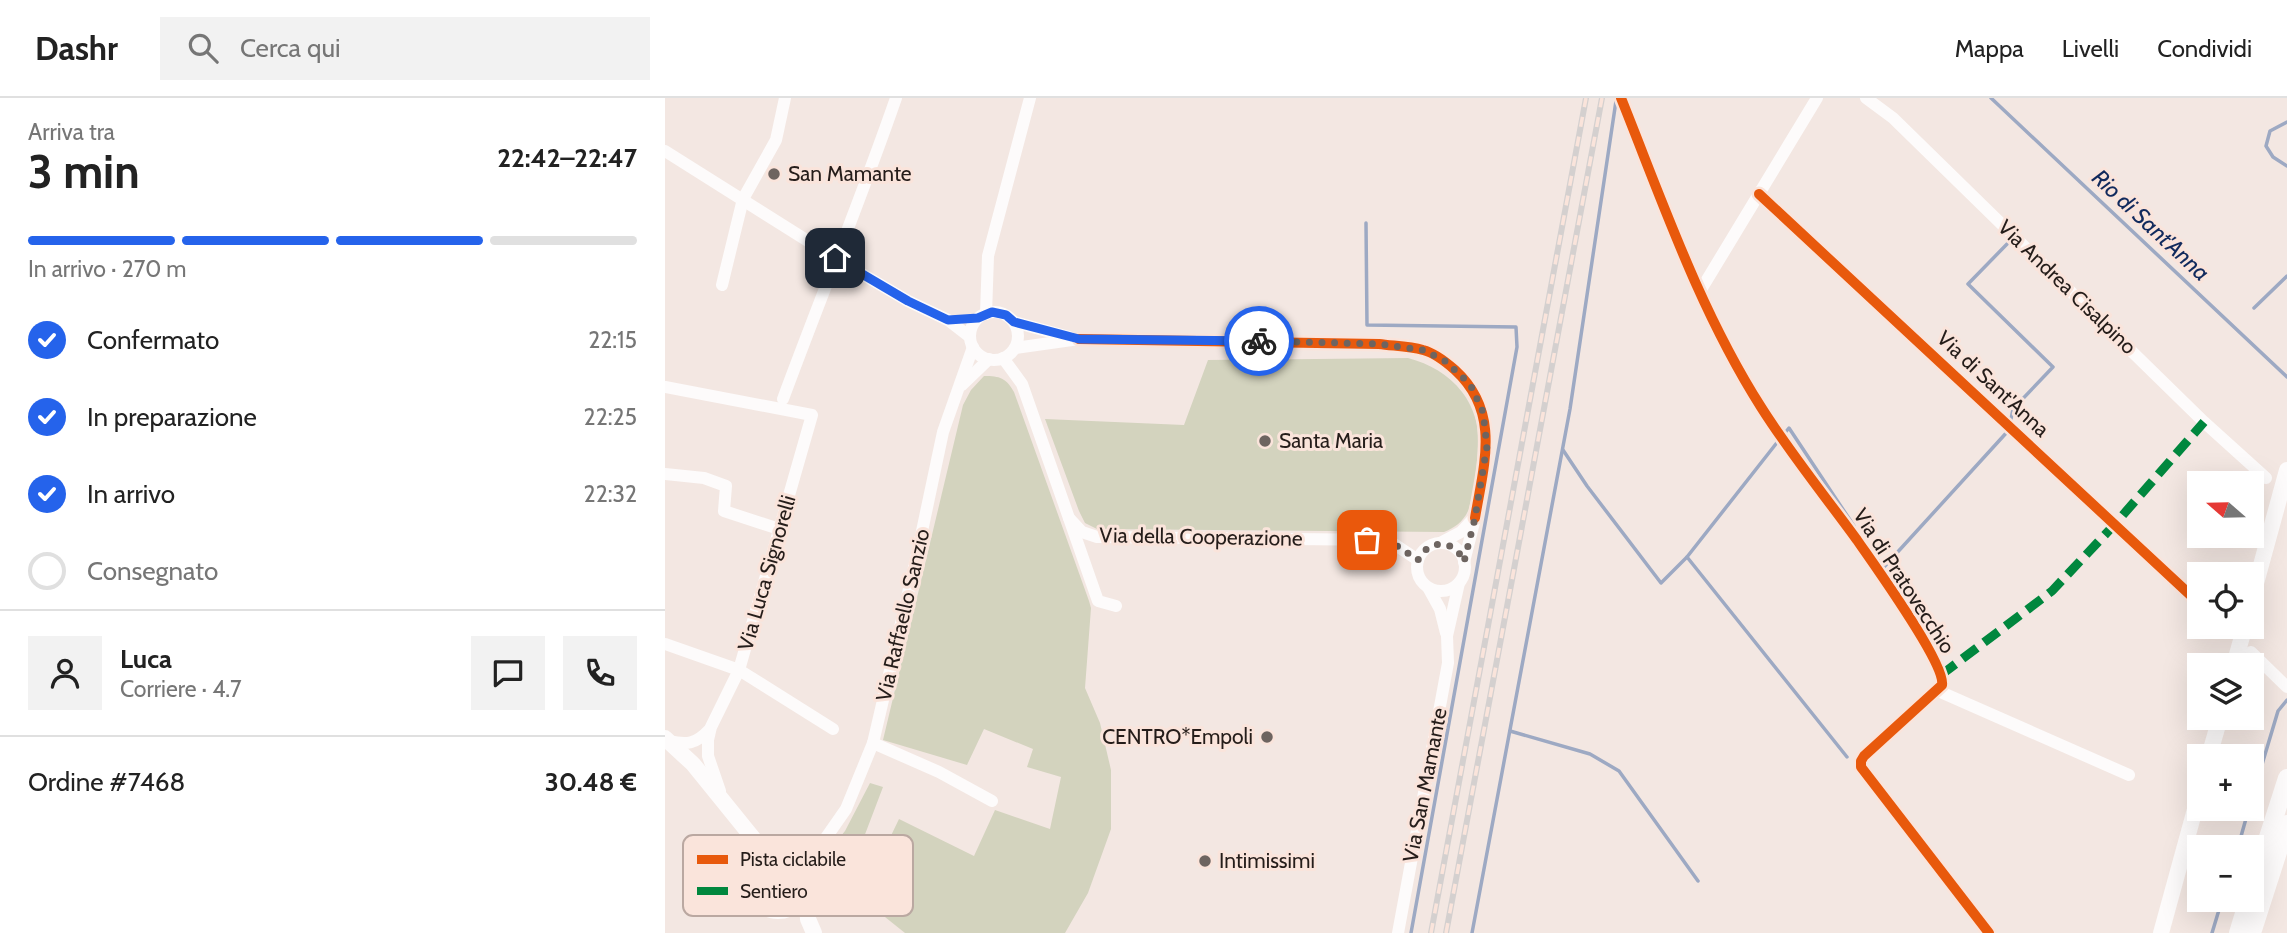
<!DOCTYPE html>
<html lang="it">
<meta charset="utf-8">
<style>
body{margin:0;font-family:Cabin,sans-serif;background:#f2f2f2;color:#222;height:100vh;display:flex;flex-direction:column;font-size:26px;white-space:nowrap}
*{box-sizing:border-box;margin:0}
p{font-size:23px;color:#767676}
.icon{flex:none;width:38px;height:38px;fill:none;stroke:currentColor;stroke-width:2;stroke-linecap:round;stroke-linejoin:round}
.map{position:relative;flex:1;overflow:hidden}
.sheet{display:flex;flex-direction:column;background:#fff;width:665px}
.sheet>*{flex:none}
.needle{width:46px;rotate:290deg}
.fabs{position:absolute;left:1522px;top:373px;display:grid;gap:14px}
.fabs a{display:grid;place-items:center;width:77px;height:77px;border-radius:0px;background:#fff;box-shadow:0 7px 28px #0002;font-size:35px}
.pin{position:absolute;display:grid;place-items:center;width:60px;height:60px;color:#fff;margin:-30px;border-radius:14px;box-shadow:0 4px 10px #0006}
.courier{position:absolute;display:grid;place-items:center;width:70px;height:70px;margin:-35px;border:5px solid #2563eb;border-radius:50%;background:#fff;color:#222;box-shadow:0 2px 9px #0007}
.head em{font-style:normal;font-weight:700}
.head div{display:flex;flex-direction:column-reverse}
.head{display:flex;align-items:center;justify-content:space-between;height:119px;padding:0 28px}
h1{font-size:46px;font-weight:700;line-height:52px}
.bar{display:grid;grid-template-columns:repeat(4,1fr);gap:10px 7px;align-content:center;height:84px;padding:0 28px}
.bar i{height:9px;border-radius:5px;background:#e0e0e0}
.bar .current{background:#2563eb}
.bar p{grid-column:span 4}
.line{display:flex;align-items:center;gap:18px;padding:0 28px;border-top:2px solid #e0e0e0}
.line div{flex:1}
.round{display:grid;place-items:center;flex:none;width:74px;height:74px;border-radius:0px;background:#f2f2f2}
ol{padding:0 28px;list-style:none}
li{display:flex;align-items:center;gap:21px;height:77px}
li p{margin-inline-start:auto}
li .icon{padding:7px;border-radius:50%;background:#2563eb;color:#fff;stroke-width:4}
li:last-child{color:#767676}
li i{width:38px;height:38px;border:4px solid #e0e0e0;border-radius:50%}
header{display:flex;align-items:center;gap:42px;box-sizing:border-box;height:98px;padding:0 35px;background:#fff;border-bottom:2px solid #e0e0e0}
header strong{font-size:33px}
nav{display:flex;gap:38px;margin-inline-start:auto;font-size:24px}
.search{width:490px;height:63px;background:#f2f2f2;display:flex;align-items:center;gap:18px;box-sizing:border-box;padding:0 24px;border-radius:0px;color:#767676;font-size:26px}
main{display:flex;flex:1;min-height:0}
.map>svg:first-child{display:block}
</style>
<header>
<strong>Dashr</strong>
<div class="search"><svg class="icon" aria-label="search" viewBox="0 0 24 24"><circle cx="10" cy="10" r="6"/><path d="M15 15l6 6"/></svg>Cerca qui</div>
<nav><a>Mappa</a><a>Livelli</a><a>Condividi</a></nav>
</header>
<main>
<section class="sheet">
<div class="head"><div><h1>3 min</h1><p>Arriva tra</p></div><em>22:42–22:47</em></div>
<div class="bar"><i class="current"></i><i class="current"></i><i class="current"></i><i></i><p>In arrivo · 270 m</p></div>
<ol>
<li><svg class="icon" aria-label="check" viewBox="0 0 24 24"><path d="M5 12l5 5 9-10"/></svg>Confermato<p>22:15</p></li>
<li><svg class="icon" aria-label="check" viewBox="0 0 24 24"><path d="M5 12l5 5 9-10"/></svg>In preparazione<p>22:25</p></li>
<li><svg class="icon" aria-label="check" viewBox="0 0 24 24"><path d="M5 12l5 5 9-10"/></svg>In arrivo<p>22:32</p></li>
<li><i></i>Consegnato</li>
</ol>
<div class="line" style="height:126px"><a class="round"><svg class="icon" aria-label="person" viewBox="0 0 24 24"><circle cx="12" cy="8" r="4"/><path d="M4 21q1-7 8-7t8 7"/></svg></a><div><b>Luca</b><p>Corriere · 4.7</p></div><a class="round"><svg class="icon" aria-label="chat" viewBox="0 0 24 24"><path d="M4 5h16v11H9l-5 4z"/></svg></a><a class="round"><svg class="icon" aria-label="phone" viewBox="0 0 24 24"><path d="M5 4h4l2 5-3 2q2 4 5 5l2-3 5 2v4C11 20 4 13 5 4z"/></svg></a></div>
<div class="line" style="height:91px"><div>Ordine #7468</div><b>30.48 €</b></div>
</section>
<div class="map">
<svg width="1622" height="835" viewBox="0 0 1622 835">
<rect width="100%" height="100%" fill="#f3e7e2"/>
<!-- green -->
<g fill="#d3d3be">
<path d="M 743,260 C 765,266 783,276 797,294 C 803,301 809,314 811,323 C 816,342 810,395 803,413 C 798,424 789,430 779,434 L 432,431 L 420,425 L 414,413 L 380,321 L 519,327 L 543,262 Z"/>
<path d="M 319,278 C 335,278 341,280 349,294 L 424,503 L 426,510 L 420,590 L 435,625 L 446,672 L 446,731 L 423,795 L 400,835 L 240,835 L 170,779 L 160,758 L 180,733 L 205,685 L 218,689 L 199,739 L 222,746 L 234,721 L 309,758 L 330,712 L 385,731 L 396,679 L 362,669 L 368,651 L 319,631 L 302,667 L 218,642 L 298,307 L 306,292 Z"/>
</g>
<g fill="none" stroke-linecap="round" stroke-linejoin="round">
<!-- stream -->
<g stroke="#9da9c3" stroke-width="3.5">
<polyline points="1326,0 1622,279"/>
<polyline points="1622,24 1605,33 1601,48 1608,59 1622,68"/>
<polyline points="701,125 702,227 851,229 852,249 746,835"/>
<polyline points="1344,144 1303,186 1388,269 1348,311 1345,326"/>
<polyline points="1589,210 1622,178"/>
<polyline points="1119,336 1124,330 1189,428"/>
<polyline points="898,352 922,388 996,485 1022,459 1114,342"/>
<polyline points="1022,459 1182,659"/>
<polyline points="1214,463 1219,469 1343,333"/>
<polyline points="845,633 925,656 954,673 1033,783"/>
<polyline points="1587,700 1613,613 1622,602"/>
<polyline points="1573,749 1584,710"/>
<polyline points="807,835 905,311 951,3"/>
<polyline points="1547,835 1557,802"/>
</g>
<!-- minor -->
<g stroke="#fdfbfb" stroke-width="12">
<path d="M 956,0 C 998,105 1035,213 1096,309 C 1125,355 1160,398 1192,442 C 1207,464 1281,566 1277,587 L 1199,658 L 1196,663 L 1196,669 L 1324,835"/>
<polyline points="1201,0 1228,20 1539,324 1601,380"/>
<polyline points="0,53 170,160 243,203 283,222 305,239"/>
<polyline points="1094,96 1535,506"/>
<polyline points="57,187 78,101 111,42 120,0"/>
<polyline points="1034,195 1152,0"/>
<circle cx="329" cy="238" r="24"/>
<polyline points="321,216 323,158 365,0"/>
<polyline points="349,224 404,239"/>
<path d="M 350,250 L 414,241 L 714,246 C 728,248 744,248 757,252 C 771,256 783,265 793,275 C 843,321 813,406 799,464"/>
<polyline points="338,260 357,286 433,503 451,508"/>
<polyline points="297,287 324,261"/>
<polyline points="0,289 147,317 74,572 46,629 43,642 43,658 55,693"/>
<path d="M 118,301 C 155,201 196,101 231,0"/>
<polyline points="0,376 39,380 61,388 59,413 114,431"/>
<polyline points="404,420 417,434 432,439 723,442 753,462"/>
<circle cx="776" cy="469" r="24"/>
<polyline points="775,445 796,434 809,420"/>
<polyline points="764,491 775,511 781,535"/>
<polyline points="1558,528 1562,532"/>
<polyline points="0,546 74,572 168,631"/>
<polyline points="1586,554 1622,589"/>
<polyline points="1271,592 1464,677"/>
<path d="M 4,643 C 22,647 31,646 44,632"/>
<polyline points="208,645 274,674 327,703"/>
<polyline points="121,758 137,755 155,744"/>
<polyline points="141,783 144,767 151,754 181,711 208,645 253,452 278,334 308,249"/>
<polyline points="733,835 783,565 782,538 794,485"/>
</g>
<!-- major -->
<g stroke="#fdfbfb" stroke-width="16">
<polyline points="1587,500 1622,372"/>
<polyline points="1569,567 1580,528"/>
<polyline points="0,640 28,666 92,745 115,757"/>
<polyline points="1544,658 1555,620"/>
<circle cx="113" cy="785" r="28"/>
<polyline points="141,790 143,821 149,835"/>
<polyline points="1496,835 1535,693"/>
</g>
<!-- highway -->
<g stroke="#fdfbfb" stroke-width="18">
<polyline points="1587,789 1622,680"/>
<polyline points="1573,835 1583,802"/>
<polyline points="1587,835 1622,726"/>
</g>
<defs>
<g id="rail">
<polyline points="766,835 921,0"/>
<polyline points="781,835 937,0"/>
</g>
</defs>
<!-- rail casing -->
<use href="#rail" stroke="#d4d0cf" stroke-width="6"/>
<!-- rail -->
<use href="#rail" stroke="#fae4db" stroke-width="3.5" stroke-dasharray="10" stroke-linecap="butt"/>
<!-- quiet -->
<polyline stroke="#00873e" stroke-width="9" stroke-dasharray="18 9" stroke-linecap="butt" points="1276,577 1387,493 1450,426 1539,324"/>
<defs>
<g id="cycleway">
<path d="M 956,0 C 998,105 1035,213 1096,309 C 1125,355 1160,398 1192,442 C 1207,464 1281,566 1277,587 L 1199,658 L 1196,663 L 1196,669 L 1324,835"/>
<polyline points="1094,96 1535,506"/>
<path d="M 414,241 L 714,246 C 728,248 744,248 758,252 C 770,255 781,264 790,272 C 836,314 819,366 810,420"/>
</g>
</defs>
<!-- cycleway casing -->
<use href="#cycleway" stroke="#fae4db" stroke-width="15"/>
<!-- cycleway -->
<use href="#cycleway" stroke="#e8590c" stroke-width="10"/>
</g>
<g fill="none" stroke-linecap="round" stroke-linejoin="round">
<!-- done -->
<path stroke="#6d6460" stroke-width="7" stroke-dasharray="0 12.6" d="M 594,243 L 715,246 L 758,252 L 780,263 L 805,286 L 818,314 L 822,348 L 810,420 L 799,464 C 790,441 764,440 753,462 L 723,442 L 702,442"/>
<!-- route -->
<polyline stroke="#2563eb" stroke-width="9" points="170,160 243,203 283,222 313,220 327,214 341,217 349,224 414,241 594,243"/>
</g>
<!-- markers -->
<g fill="#6d6460" stroke="#fae4db" stroke-width="2.5">
<circle cx="109" cy="76" r="7"/>
<circle cx="600" cy="343" r="7"/>
<circle cx="602" cy="639" r="7"/>
<circle cx="540" cy="763" r="7"/>
</g>
<g text-anchor="middle" stroke-width="6" stroke-linejoin="round" paint-order="stroke">
<!-- poi labels -->
<g font-size="21" fill="#251d1a" stroke="#fae4db" text-anchor="start">
<text x="123" y="83">San Mamante</text>
<text x="614" y="350">Santa Maria</text>
<text x="588" y="646" text-anchor="end">CENTRO*Empoli</text>
<text x="554" y="770">Intimissimi</text>
</g>
<!-- street labels -->
<g font-size="21" fill="#251d1a" stroke="#fae4db">
<text transform="translate(1402 189) rotate(44)" y="7">Via Andrea Cisalpino</text>
<text transform="translate(1328 286) rotate(43)" y="7">Via di Sant'Anna</text>
<text transform="translate(536 439) rotate(1)" y="7">Via della Cooperazione</text>
<text transform="translate(102 475) rotate(-74)" y="7">Via Luca Signorelli</text>
<text transform="translate(1239 483) rotate(57)" y="7">Via di Pratovecchio</text>
<text transform="translate(238 517) rotate(-77)" y="7">Via Raffaello Sanzio</text>
<text transform="translate(760 687) rotate(-79)" y="7">Via San Mamante</text>
</g>
<!-- water labels -->
<g font-size="23" font-style="italic" fill="#112a5d" stroke="#fae4db">
<text transform="translate(1486 127) rotate(43)" y="8">Rio di Sant'Anna</text>
</g>
</g>
<!-- legend -->
<rect x="18" y="737" width="230" height="81" rx="10" fill="#fae4db" stroke="#baa8a1" stroke-width="2"/>
<rect x="32" y="757" width="31" height="9" fill="#e8590c"/>
<rect x="32" y="789" width="31" height="8" fill="#00873e"/>
<g font-size="19" fill="#251d1a">
<text x="75" y="768">Pista ciclabile</text>
<text x="75" y="800">Sentiero</text>
</g>
</svg>
<div class="fabs">
<a><svg class="needle" viewBox="-14 -14 28 28"><path d="M0-13l5 13h-10z" fill="#e53935"/><path d="M0 13l5-13h-10z" fill="#767676"/></svg></a>
<a><svg class="icon" aria-label="locate" viewBox="0 0 24 24"><circle cx="12" cy="12" r="6"/><path d="M12 2v4M12 18v4M2 12h4M18 12h4"/></svg></a>
<a><svg class="icon" aria-label="layers" viewBox="0 0 24 24"><path d="M12 4l9 5-9 5-9-5zM3 14l9 5 9-5"/></svg></a>
<a>+</a>
<a>−</a>
</div>
<div class="pin" style="left:702px;top:442px;background:#ea580c"><svg class="icon" aria-label="bag" viewBox="0 0 24 24"><path d="M5 8h14l-1 12H6zM9 8a3 3 0 0 1 6 0"/></svg></div>
<div class="pin" style="left:170px;top:160px;background:#1f2937"><svg class="icon" aria-label="home" viewBox="0 0 24 24"><path d="M3 11l9-7 9 7M6 9v11h12V9"/></svg></div>
<div class="courier" style="left:594px;top:243px"><svg class="icon" aria-label="bike" viewBox="0 0 24 24"><circle cx="6" cy="16" r="4"/><circle cx="18" cy="16" r="4"/><path d="M6 16l4-8h5l3 8M10 8l3 8H6M13 5h3"/></svg></div>
</div>
</main>
